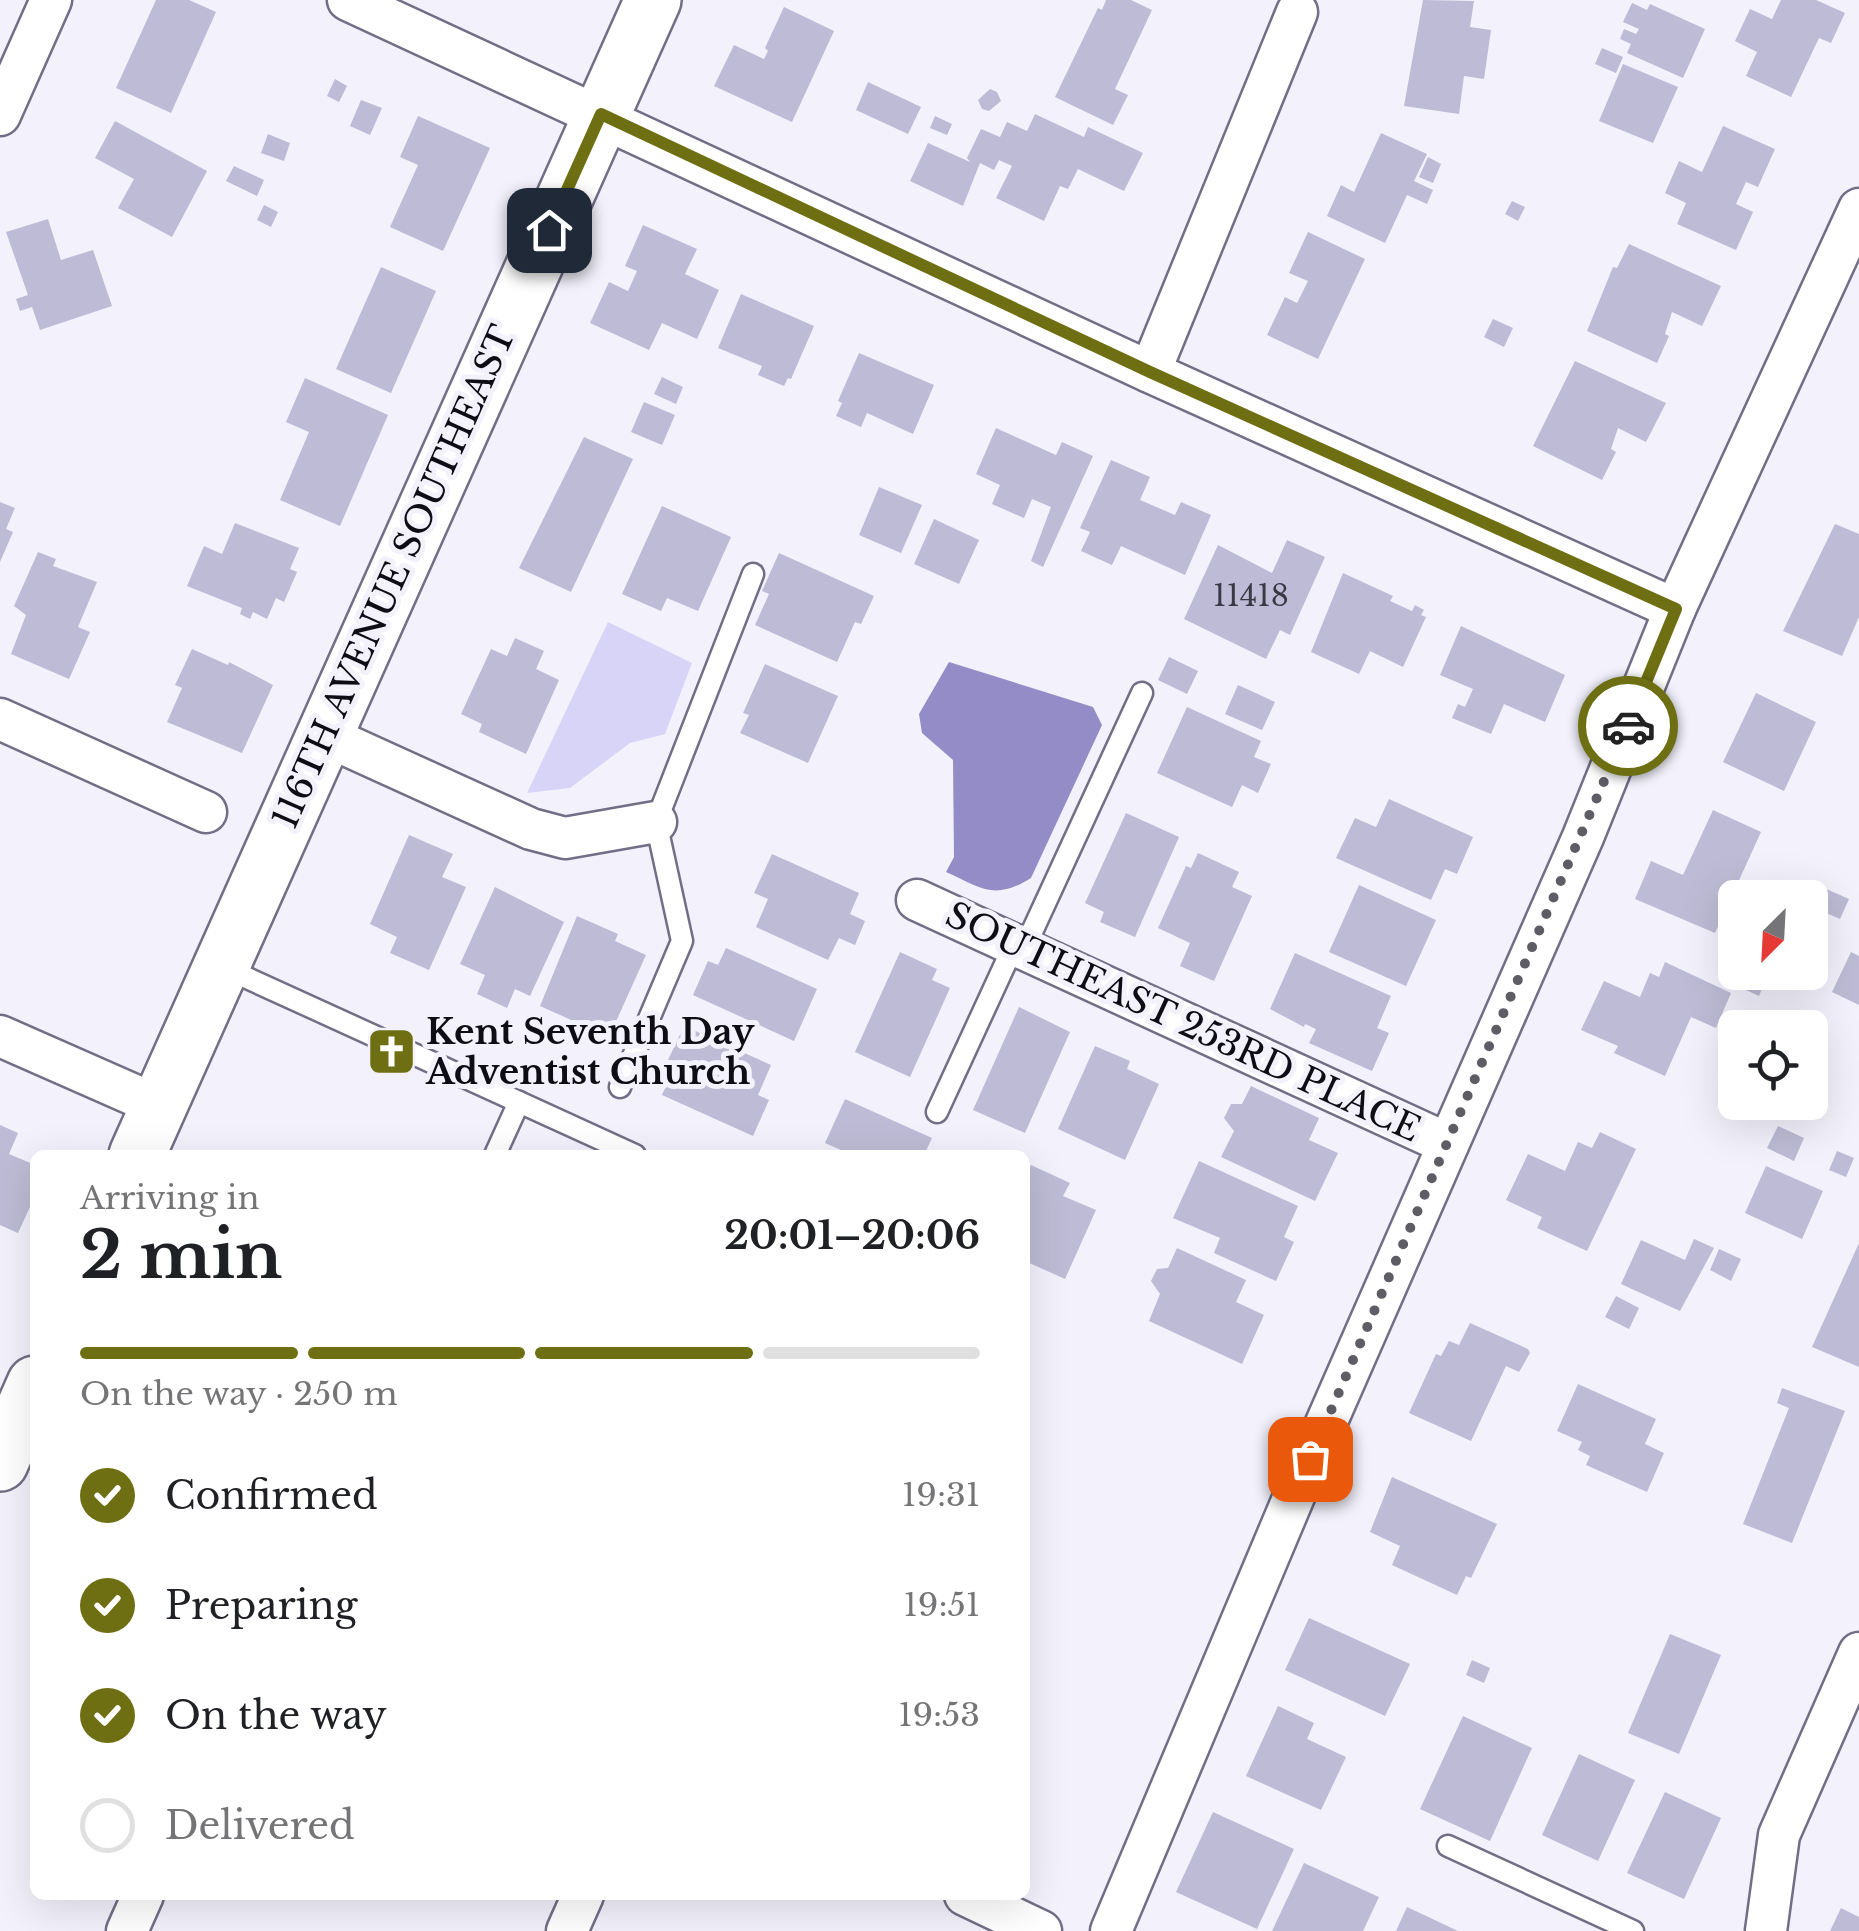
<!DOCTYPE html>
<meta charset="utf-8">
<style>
body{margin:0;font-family:"Libre Baskerville",serif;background:#f6f6f6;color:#202124;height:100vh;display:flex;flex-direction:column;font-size:38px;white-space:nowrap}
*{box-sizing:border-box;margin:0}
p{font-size:32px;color:#757577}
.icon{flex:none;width:55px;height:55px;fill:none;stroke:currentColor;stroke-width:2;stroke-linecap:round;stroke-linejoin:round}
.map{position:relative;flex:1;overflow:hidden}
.drawer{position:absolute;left:30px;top:1150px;width:1000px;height:750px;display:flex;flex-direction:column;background:#fff;border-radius:15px;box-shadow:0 10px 40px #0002}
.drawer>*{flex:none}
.needle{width:65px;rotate:204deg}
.fabs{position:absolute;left:1718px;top:880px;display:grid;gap:20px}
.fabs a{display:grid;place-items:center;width:110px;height:110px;border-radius:15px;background:#fff;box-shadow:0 10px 40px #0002;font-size:50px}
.pin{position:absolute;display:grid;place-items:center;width:85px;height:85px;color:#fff;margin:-42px;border-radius:20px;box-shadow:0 5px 15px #0006}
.courier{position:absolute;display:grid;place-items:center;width:100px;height:100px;margin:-50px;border:8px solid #6e6f12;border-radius:50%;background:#fff;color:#222;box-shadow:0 2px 12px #0007}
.headline em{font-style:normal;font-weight:700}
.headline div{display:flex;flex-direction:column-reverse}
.headline{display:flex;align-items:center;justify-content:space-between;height:170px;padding:0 50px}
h1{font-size:65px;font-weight:700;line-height:75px}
.bar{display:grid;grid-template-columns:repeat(4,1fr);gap:15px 10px;align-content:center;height:120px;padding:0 50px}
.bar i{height:12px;border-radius:8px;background:#e0e0e0}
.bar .on{background:#6e6f12}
.bar p{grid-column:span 4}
ol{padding:0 50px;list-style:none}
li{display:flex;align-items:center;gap:30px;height:110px}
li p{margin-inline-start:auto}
li .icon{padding:10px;border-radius:50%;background:#6e6f12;color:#fff;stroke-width:4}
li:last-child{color:#757577}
li i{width:55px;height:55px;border:5px solid #e0e0e0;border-radius:50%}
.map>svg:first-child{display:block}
</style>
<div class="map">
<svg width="1859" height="1931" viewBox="0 0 1859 1931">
<rect width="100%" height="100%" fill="#f2f1fc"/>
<!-- green -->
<polygon fill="#d8d4f8" points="608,622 692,663 665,734 630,743 570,788 527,793"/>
<!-- water -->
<path fill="#948cc7" d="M 949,662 L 1093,707 L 1102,725 L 1031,878 C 994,901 982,888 946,872 L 954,857 L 953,760 L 922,733 L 919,714 Z"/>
<!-- building -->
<g fill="#bebbd6">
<polygon points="156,0 189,0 216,12 171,113 116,88"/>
<polygon points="1106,0 1131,0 1152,10 1115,89 1128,95 1113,125 1055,97 1098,8 1102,10"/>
<polygon points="1423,0 1474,1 1470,27 1491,30 1484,79 1464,76 1459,114 1404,106"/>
<polygon points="1781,0 1816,0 1845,13 1831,43 1819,38 1791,97 1746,76 1757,52 1735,41 1750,9 1772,19"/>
<polygon points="1632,3 1647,10 1650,4 1705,29 1683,78 1627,53 1631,44 1620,39 1624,29 1636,34 1639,29 1623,22"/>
<polygon points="784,7 834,31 792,122 714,86 734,45 764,59 768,51 765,48"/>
<polygon points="1602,48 1623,57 1616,73 1595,64"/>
<polygon points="1623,64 1678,87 1653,143 1599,121"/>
<polygon points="335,79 347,86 339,102 327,96"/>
<polygon points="868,82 921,107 908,134 856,110"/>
<polygon points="990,89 997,92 1001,101 989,111 982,109 978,100"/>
<polygon points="361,100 382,108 370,135 350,126"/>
<polygon points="1035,114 1084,137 1088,127 1143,153 1124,191 1078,169 1068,189 1060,186 1044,221 996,198 1012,166 999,160 994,170 980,163 963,206 910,181 928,143 970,162 967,158 981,129 1000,137 1007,122 1027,131"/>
<polygon points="418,116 490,148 443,251 390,227 418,165 400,157"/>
<polygon points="935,116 952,124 947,135 930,128"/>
<polygon points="115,121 207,171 172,237 118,208 134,179 95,158"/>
<polygon points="1723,126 1775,149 1758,187 1746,182 1736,204 1753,212 1736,250 1677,224 1686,203 1665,193 1679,161 1702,172"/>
<polygon points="1381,133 1427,154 1414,181 1433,190 1427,204 1407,195 1385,243 1327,216 1341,185 1354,192"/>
<polygon points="268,134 290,143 284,161 261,153"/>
<polygon points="1428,157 1441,164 1433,183 1419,177"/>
<polygon points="234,166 264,180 257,196 226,181"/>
<polygon points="1512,201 1525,207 1518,221 1505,214"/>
<polygon points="264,205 278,212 271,227 257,220"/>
<polygon points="48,219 61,260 93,250 112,306 40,330 32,307 20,311 16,299 28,295 6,232"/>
<polygon points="643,225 697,249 685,274 719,290 697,339 662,323 649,350 590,323 609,282 628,291 637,271 625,266"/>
<polygon points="1308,232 1365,259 1318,359 1267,335 1285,297 1297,303 1308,281 1289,273"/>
<polygon points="1629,244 1721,286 1702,326 1672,312 1665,334 1669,336 1657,363 1587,331 1613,267 1617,268"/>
<polygon points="381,267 436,291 391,393 336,369"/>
<polygon points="741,294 814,326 791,379 788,378 784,386 758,375 762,366 718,348"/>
<polygon points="1493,319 1513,328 1504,347 1484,337"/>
<polygon points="859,353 934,385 913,434 867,413 861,427 836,416 842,403 838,401"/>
<polygon points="1575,361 1666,403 1646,442 1618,428 1611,449 1616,452 1602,480 1533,446"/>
<polygon points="662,377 683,387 676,404 654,394"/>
<polygon points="305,378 388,415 340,526 280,500 309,432 286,422"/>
<polygon points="644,402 675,415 662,445 631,432"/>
<polygon points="996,428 1056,455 1062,442 1093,456 1043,567 1031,561 1051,507 1032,499 1024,518 992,504 1000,485 976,474"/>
<polygon points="584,437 633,459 571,592 519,568"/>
<polygon points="1111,460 1150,477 1140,500 1175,515 1181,502 1211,515 1185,575 1121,546 1112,565 1081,551 1090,532 1080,528"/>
<polygon points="879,487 922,505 901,553 859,535"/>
<polygon points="0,502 15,508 6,529 13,532 0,562"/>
<polygon points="662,506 731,537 698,611 667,598 661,611 622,594"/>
<polygon points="934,519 979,540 959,584 914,564"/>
<polygon points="235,523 299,548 290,569 297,572 284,602 276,598 267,619 253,612 250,619 240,614 242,608 187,586 204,546 222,554"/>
<polygon points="1835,524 1859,534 1859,617 1842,656 1783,631"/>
<polygon points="1287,540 1325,557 1290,635 1280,630 1266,659 1184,619 1218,545 1272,573"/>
<polygon points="38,552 56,559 53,566 97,582 78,627 90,632 69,679 11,654 26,615 14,606"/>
<polygon points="779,553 874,596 861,624 855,622 837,662 755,625 769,594 762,591"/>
<polygon points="1343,573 1393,596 1390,601 1412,611 1415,605 1424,610 1421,615 1426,617 1403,667 1370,651 1359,674 1311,652"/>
<polygon points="1461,626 1565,675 1545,722 1504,704 1491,734 1452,718 1458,704 1465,707 1473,689 1440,675"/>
<polygon points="515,638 544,651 536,669 559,680 526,754 479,732 482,724 461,714 491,649 507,656"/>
<polygon points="192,649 228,665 229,662 273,685 242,753 167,722 182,688 175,685"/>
<polygon points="1169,657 1198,671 1187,694 1158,680"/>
<polygon points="765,664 838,696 808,763 740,733 749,715 743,713"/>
<polygon points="1238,685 1275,702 1262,730 1225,714"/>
<polygon points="1756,693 1816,722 1784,791 1723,762"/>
<polygon points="1187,707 1261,741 1254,757 1271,764 1258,793 1242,785 1232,807 1157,773"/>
<polygon points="1389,799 1473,837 1457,874 1445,869 1431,900 1336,858 1355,818 1376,827"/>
<polygon points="1713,810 1761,832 1715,933 1635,899 1651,861 1683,875"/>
<polygon points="1126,813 1179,837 1135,937 1100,922 1104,912 1085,903"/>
<polygon points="409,835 453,854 442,877 466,887 429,970 390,953 397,937 370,924"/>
<polygon points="1198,853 1239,872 1232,887 1252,896 1214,981 1180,966 1190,943 1158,928 1186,866 1191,868"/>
<polygon points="772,854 859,893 850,914 865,921 855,945 839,938 828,960 756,927 768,899 754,893"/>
<polygon points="1815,884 1849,899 1840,919 1810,906"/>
<polygon points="1359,885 1436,920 1406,986 1329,952"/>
<polygon points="495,887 564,922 530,996 515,989 507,1008 477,994 485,975 460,964"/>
<polygon points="577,916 618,934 615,941 646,955 609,1037 540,1006"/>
<polygon points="726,948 817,989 794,1041 693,995 708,961 718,965"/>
<polygon points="900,952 937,969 932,980 950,988 910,1077 855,1052"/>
<polygon points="1851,952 1859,956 1859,1005 1832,992"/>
<polygon points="1295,953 1391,996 1377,1028 1389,1033 1372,1071 1309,1043 1316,1029 1305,1024 1304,1027 1270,1009"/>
<polygon points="1665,962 1731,993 1716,1028 1691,1017 1665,1076 1614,1053 1618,1046 1581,1030 1604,981 1640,997 1650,973 1659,977"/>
<polygon points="1740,972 1769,972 1759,996 1735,985"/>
<polygon points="1019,1007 1070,1032 1025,1133 973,1110"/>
<polygon points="684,1026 771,1065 758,1095 769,1100 753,1136 662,1095 676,1063 668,1060"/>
<polygon points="1095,1046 1130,1061 1127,1069 1159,1084 1125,1160 1058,1129"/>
<polygon points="1251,1086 1319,1118 1309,1140 1338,1153 1315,1201 1221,1157 1234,1131 1224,1118 1231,1104 1242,1104"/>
<polygon points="845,1099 932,1138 924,1155 841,1155 843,1151 825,1143"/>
<polygon points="0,1125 18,1133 9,1154 35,1165 35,1196 18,1233 0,1225"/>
<polygon points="1778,1126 1804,1138 1794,1161 1767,1148"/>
<polygon points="1600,1132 1636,1149 1587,1251 1537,1228 1542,1217 1506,1200 1528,1154 1565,1171 1578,1142 1592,1148"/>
<polygon points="1837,1151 1854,1158 1846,1177 1829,1170"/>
<polygon points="1199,1161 1298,1206 1284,1237 1294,1242 1276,1281 1214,1253 1220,1238 1173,1218"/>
<polygon points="1031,1165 1070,1183 1063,1196 1096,1210 1065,1279 1025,1261 1025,1177"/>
<polygon points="1766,1166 1823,1191 1802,1239 1745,1213"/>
<polygon points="1694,1239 1714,1248 1680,1311 1621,1284 1641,1240 1685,1260"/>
<polygon points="1859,1243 1859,1367 1812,1347"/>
<polygon points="1177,1248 1246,1280 1236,1302 1264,1315 1242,1364 1149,1321 1160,1294 1151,1281 1157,1269 1168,1268"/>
<polygon points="1719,1249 1741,1259 1731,1281 1710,1270"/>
<polygon points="1616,1296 1639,1308 1629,1329 1605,1317"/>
<polygon points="1470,1323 1528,1349 1530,1353 1519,1372 1506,1366 1471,1441 1409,1413 1436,1354 1441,1356 1449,1341 1459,1345"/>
<polygon points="1578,1384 1656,1419 1645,1444 1664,1453 1647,1492 1586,1465 1590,1456 1578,1450 1582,1442 1557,1431"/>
<polygon points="1782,1388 1845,1411 1792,1543 1743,1524 1789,1408 1777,1403"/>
<polygon points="1392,1477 1497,1524 1471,1578 1466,1576 1457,1595 1392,1565 1400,1546 1370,1532"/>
<polygon points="1309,1618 1410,1664 1385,1716 1285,1670"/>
<polygon points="1670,1634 1721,1655 1679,1754 1628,1733"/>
<polygon points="1472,1660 1490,1668 1484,1683 1466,1675"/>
<polygon points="1278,1706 1314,1723 1307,1739 1346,1757 1321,1810 1246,1776"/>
<polygon points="1463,1716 1532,1748 1490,1841 1420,1809"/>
<polygon points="1579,1754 1635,1780 1598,1861 1542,1835"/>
<polygon points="1665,1792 1721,1818 1684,1899 1627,1873"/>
<polygon points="1213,1812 1294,1849 1257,1929 1176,1892"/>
<polygon points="1304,1863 1379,1897 1363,1931 1272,1931"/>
<polygon points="1407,1907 1458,1931 1396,1931"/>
<polygon points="1841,1908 1859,1917 1859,1931 1830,1931"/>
</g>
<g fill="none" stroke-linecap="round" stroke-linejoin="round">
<defs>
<g id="service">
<polyline points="1024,949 1142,693"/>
<polyline points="223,967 635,1155"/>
<polyline points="620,1087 682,941 656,822 753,574"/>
<polyline points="937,1112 1014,945"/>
<polyline points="495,1155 519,1102"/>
<polyline points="1448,1846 1633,1931"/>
</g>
<g id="minor">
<polyline points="348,0 1150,372 1675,609"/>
<polyline points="0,115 51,0"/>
<polyline points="1150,372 1297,12"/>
<polyline points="0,719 206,812"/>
<polyline points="324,735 531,829 565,838 656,822"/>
<polyline points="917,900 1448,1144"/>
<polyline points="0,1036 159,1106"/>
<polyline points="965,1895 1041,1931"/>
<polyline points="127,1931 143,1895"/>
<polyline points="567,1931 583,1895"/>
<polyline points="1111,1931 1295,1494 1583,837 1675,609 1859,209"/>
<polyline points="1766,1931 1779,1835 1859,1653"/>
</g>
<g id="secondary">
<polyline points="137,1155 653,0"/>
<polyline points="0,1463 35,1384"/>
</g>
</defs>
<!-- service casing -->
<use href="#service" stroke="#716e86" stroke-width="25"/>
<!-- minor casing -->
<use href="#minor" stroke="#716e86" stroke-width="45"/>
<!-- secondary casing -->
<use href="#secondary" stroke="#716e86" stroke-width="60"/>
<!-- service -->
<use href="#service" stroke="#fff" stroke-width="20"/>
<!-- minor -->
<use href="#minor" stroke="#fff" stroke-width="40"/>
<!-- secondary -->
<use href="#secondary" stroke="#fff" stroke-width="55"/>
</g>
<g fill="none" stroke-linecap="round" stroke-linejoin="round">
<!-- done -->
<polyline stroke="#5e5d66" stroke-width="10" stroke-dasharray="0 18" points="1310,1459 1628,726"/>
<!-- route -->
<polyline stroke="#6e6f12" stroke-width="12" points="549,230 601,114 1150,372 1676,609 1628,726"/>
</g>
<!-- icons -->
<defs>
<symbol id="church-square" viewBox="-11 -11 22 22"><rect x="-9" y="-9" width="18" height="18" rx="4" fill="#6e6f12" stroke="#f2f1fc"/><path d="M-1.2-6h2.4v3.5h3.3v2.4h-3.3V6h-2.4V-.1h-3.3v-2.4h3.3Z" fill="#fff"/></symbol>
</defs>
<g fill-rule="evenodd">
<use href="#church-square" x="364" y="1024" width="55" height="55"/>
</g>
<g text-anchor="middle" stroke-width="10" stroke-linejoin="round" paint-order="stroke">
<!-- number labels -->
<g font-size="30" fill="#3a3845">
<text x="1251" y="606">11418</text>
</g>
<!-- street labels -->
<g font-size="35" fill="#0e0d15" stroke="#f2f1fc">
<text transform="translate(394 577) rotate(-66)" y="12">116TH AVENUE SOUTHEAST</text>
<text transform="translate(1183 1022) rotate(25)" y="12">SOUTHEAST 253RD PLACE</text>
</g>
<!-- poi labels -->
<g font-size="35" font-weight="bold" fill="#0e0d15" stroke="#f2f1fc" text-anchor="start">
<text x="426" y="1044">Kent Seventh Day<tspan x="426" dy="40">Adventist Church</tspan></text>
</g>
</g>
</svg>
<div class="fabs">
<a><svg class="needle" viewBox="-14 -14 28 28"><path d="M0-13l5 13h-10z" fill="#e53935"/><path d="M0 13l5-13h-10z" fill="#757577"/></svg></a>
<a><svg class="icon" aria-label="locate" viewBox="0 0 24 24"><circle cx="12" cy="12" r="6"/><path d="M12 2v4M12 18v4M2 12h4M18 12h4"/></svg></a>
</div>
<div class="pin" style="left:1310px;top:1459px;background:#ea580c"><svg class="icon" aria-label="bag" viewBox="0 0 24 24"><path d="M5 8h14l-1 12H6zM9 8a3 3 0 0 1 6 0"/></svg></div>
<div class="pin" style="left:549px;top:230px;background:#1f2937"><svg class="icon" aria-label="home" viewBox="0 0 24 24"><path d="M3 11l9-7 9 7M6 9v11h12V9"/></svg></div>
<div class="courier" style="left:1628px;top:726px"><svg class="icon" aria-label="car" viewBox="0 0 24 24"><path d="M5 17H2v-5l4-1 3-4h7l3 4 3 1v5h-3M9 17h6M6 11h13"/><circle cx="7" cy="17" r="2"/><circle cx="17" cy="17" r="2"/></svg></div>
<section class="drawer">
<div class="headline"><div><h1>2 min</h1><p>Arriving in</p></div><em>20:01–20:06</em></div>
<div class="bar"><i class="on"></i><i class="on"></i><i class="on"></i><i></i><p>On the way · 250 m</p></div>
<ol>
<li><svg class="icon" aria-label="check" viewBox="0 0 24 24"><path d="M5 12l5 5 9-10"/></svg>Confirmed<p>19:31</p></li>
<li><svg class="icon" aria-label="check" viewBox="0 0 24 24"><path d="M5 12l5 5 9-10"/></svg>Preparing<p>19:51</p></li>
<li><svg class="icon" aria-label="check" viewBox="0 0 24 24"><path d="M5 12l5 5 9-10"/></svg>On the way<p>19:53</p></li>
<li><i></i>Delivered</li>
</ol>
</section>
</div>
